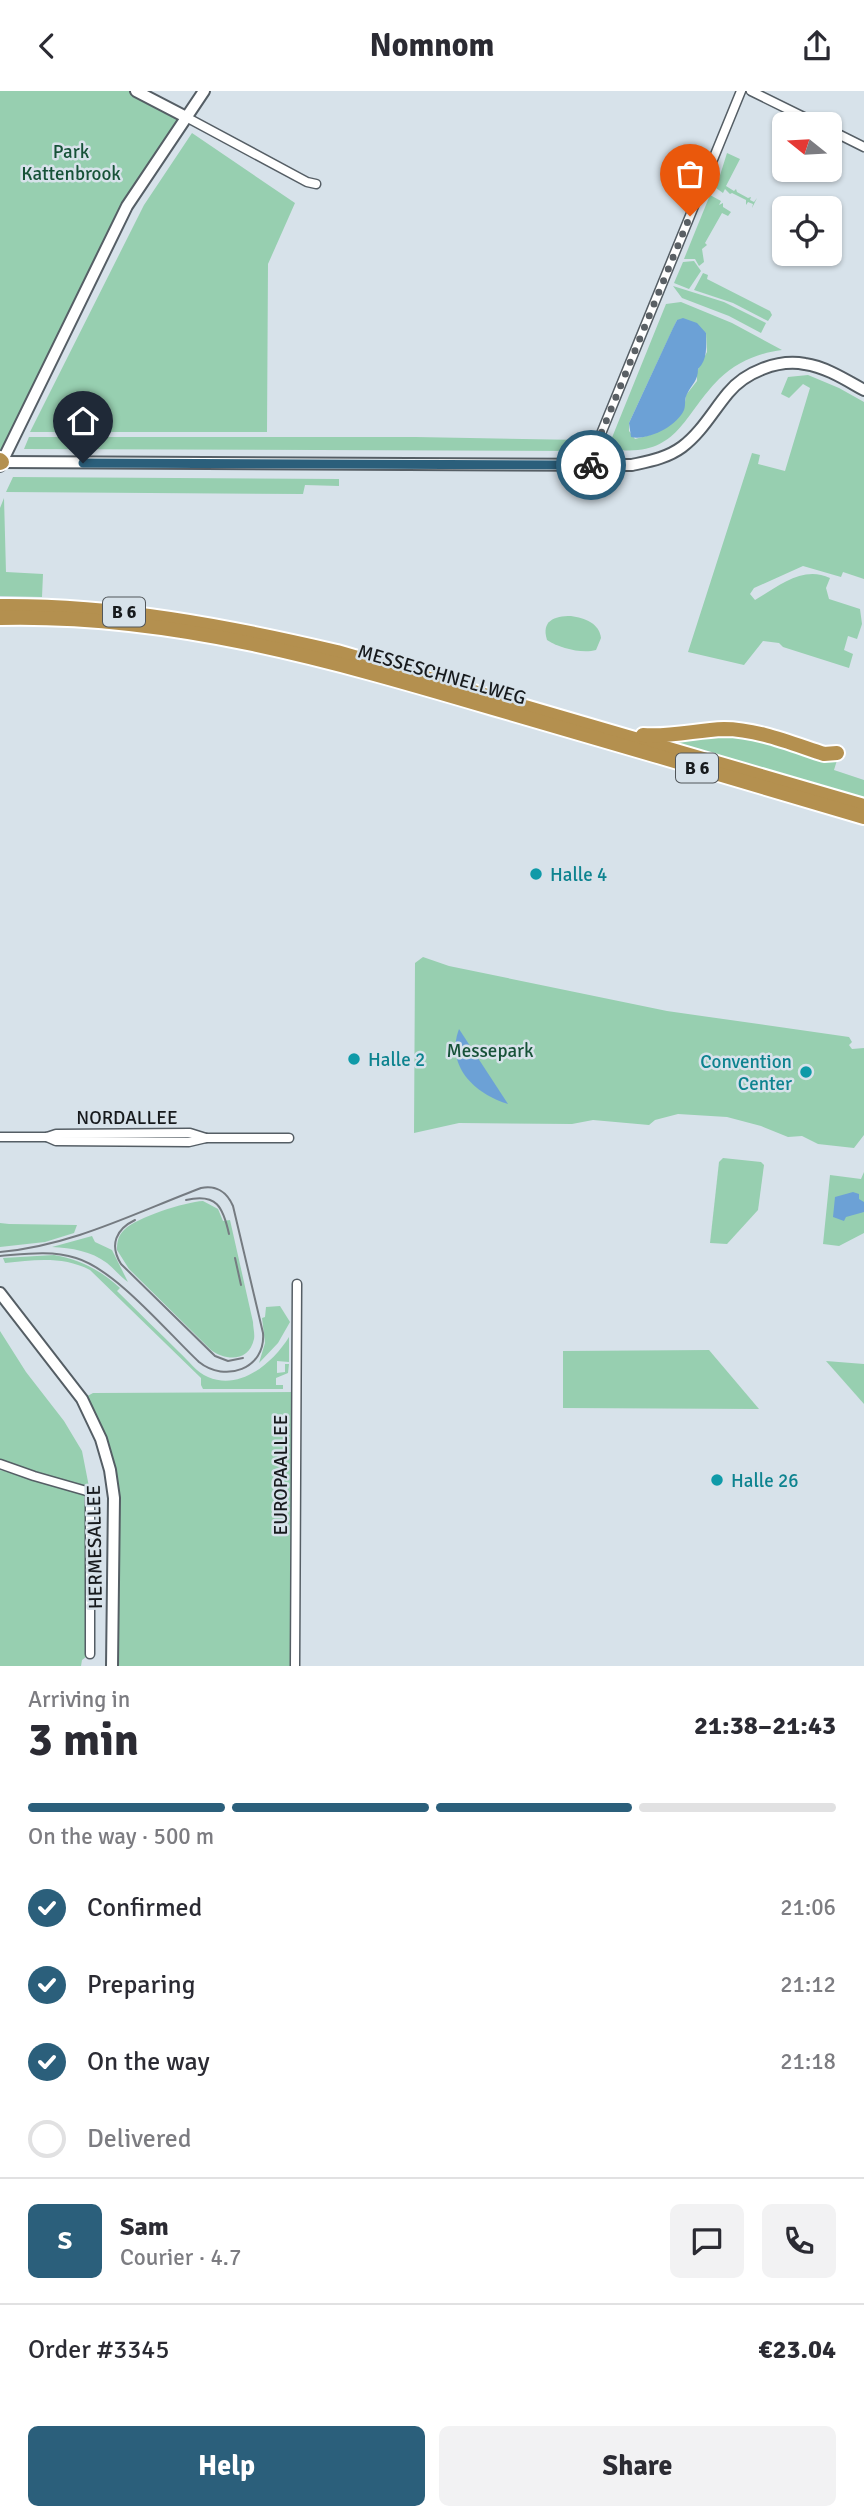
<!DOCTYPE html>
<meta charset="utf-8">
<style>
body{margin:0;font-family:Signika,sans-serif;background:#f2f2f3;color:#2b2b33;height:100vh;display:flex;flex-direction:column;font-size:26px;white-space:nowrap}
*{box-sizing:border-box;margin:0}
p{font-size:23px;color:#7c7c81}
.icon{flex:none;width:38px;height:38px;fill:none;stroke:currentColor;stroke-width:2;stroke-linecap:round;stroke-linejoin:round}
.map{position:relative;height:1575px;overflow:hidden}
.panel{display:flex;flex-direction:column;background:#fff;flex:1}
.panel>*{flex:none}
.needle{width:46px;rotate:288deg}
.tools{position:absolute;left:772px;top:21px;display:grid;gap:14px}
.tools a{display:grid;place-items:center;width:70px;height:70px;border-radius:10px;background:#fff;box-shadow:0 2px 5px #0004;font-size:35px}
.pin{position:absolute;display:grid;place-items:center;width:60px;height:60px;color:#fff;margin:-72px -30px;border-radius:50% 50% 50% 0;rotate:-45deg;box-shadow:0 0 7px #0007}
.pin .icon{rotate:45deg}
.courier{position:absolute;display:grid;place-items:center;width:70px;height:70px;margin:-35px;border:5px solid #2b5f7b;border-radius:50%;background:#fff;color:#222;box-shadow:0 2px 9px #0007}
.summary em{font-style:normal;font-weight:800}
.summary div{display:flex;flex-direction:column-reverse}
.summary{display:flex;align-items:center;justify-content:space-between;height:119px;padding:0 28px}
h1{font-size:46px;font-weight:800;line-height:52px}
.bar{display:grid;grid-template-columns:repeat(4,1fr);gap:10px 7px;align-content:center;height:84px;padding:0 28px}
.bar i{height:9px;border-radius:5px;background:#e1e1e2}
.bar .on{background:#2b5f7b}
.bar p{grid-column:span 4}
.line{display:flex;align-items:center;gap:18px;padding:0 28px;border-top:2px solid #e1e1e2}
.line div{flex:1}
.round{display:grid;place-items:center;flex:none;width:74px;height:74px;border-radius:10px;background:#f2f2f3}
ol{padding:0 28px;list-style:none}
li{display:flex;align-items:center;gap:21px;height:77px}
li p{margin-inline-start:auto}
li .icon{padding:7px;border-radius:50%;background:#2b5f7b;color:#fff;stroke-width:4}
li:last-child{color:#7c7c81}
li i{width:38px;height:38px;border:4px solid #e1e1e2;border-radius:50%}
.action{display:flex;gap:14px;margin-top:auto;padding:14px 28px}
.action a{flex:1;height:80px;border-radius:10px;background:#2b5f7b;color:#fff;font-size:28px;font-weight:800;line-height:80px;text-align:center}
.action a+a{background:#f2f2f3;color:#2b2b33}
header{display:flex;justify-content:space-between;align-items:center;height:91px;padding:0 28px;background:#fff;font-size:32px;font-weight:800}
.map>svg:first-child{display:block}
</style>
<header><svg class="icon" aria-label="back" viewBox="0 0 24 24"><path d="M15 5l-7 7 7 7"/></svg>Nomnom<svg class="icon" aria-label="share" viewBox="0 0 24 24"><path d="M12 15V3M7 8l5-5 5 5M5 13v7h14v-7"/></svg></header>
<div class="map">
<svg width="864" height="1575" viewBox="0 0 864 1575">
<rect width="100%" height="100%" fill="#d7e2ea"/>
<!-- green -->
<g fill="#97cfb0" fill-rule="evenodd">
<polygon points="0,0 136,0 186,26 144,88 0,369"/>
<polygon points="192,42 295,112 268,173 267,341 30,341 144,114"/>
<polygon points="727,62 740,68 726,95 734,100 736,98 737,101 748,107 751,106 750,109 754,111 757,107 752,117 753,113 748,111 746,114 746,109 732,102 730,103 725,98 723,102 716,97"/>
<polygon points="710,104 721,110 719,114 723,112 723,116 731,121 728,125 722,122 705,152 707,154 702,158 704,171 699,175 695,168 684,168"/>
<polygon points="694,170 701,180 689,198 674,192 683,171"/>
<polygon points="703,182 708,184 707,188 770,220 772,224 768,230 733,212 694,199"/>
<polygon points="673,195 724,211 766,232 761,242 729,225 682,207"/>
<path d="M 681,211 L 732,232 L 782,259 C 758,262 737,271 719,288 C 682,325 678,368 611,358 L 609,354 L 666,213 ZM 677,229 L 706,242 L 707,261 L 697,280 L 697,290 L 686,304 L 685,311 L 650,344 L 635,348 L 629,340 L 629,332 Z"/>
<path d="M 808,284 L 839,297 L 864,311 L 864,488 L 843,481 L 841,486 L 803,475 L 754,497 L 750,503 L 755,509 C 778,496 802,474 830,487 L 826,497 L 829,508 L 860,518 L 862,533 L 857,548 L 848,545 L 844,559 L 853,563 L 849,577 L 783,556 L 779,552 L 763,550 L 744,574 L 688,561 L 752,362 L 760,364 L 758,373 L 785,380 L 810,297 L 803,293 L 789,307 L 781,303 L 788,286 Z"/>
<polygon points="29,346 416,346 583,349 577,360 24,358"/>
<polygon points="13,386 339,388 339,395 305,394 303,403 6,401"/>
<polygon points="4,407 6,481 43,483 42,506 0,505 0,417"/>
<path d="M 571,525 C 585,527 599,532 601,547 L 596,559 C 582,563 559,557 547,549 C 541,530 554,525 571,525 Z"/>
<polygon points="722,642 838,666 834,679 864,689 864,708 667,649"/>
<polygon points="423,866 449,875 667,920 849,946 852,951 849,954 852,958 864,957 864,1044 854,1057 818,1053 802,1045 788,1046 761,1035 727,1026 678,1023 655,1029 649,1034 593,1029 572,1033 459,1032 414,1042 415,872"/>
<polygon points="723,1067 761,1071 764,1074 758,1119 727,1153 710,1152 719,1071"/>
<polygon points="864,1081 864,1142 839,1155 823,1153 830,1084 861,1088"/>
<path d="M 203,1110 L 218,1118 L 223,1130 L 230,1129 L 253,1231 C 253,1236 255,1243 254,1248 C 249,1271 226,1270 211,1259 L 129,1178 L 117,1159 C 117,1151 118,1145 124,1139 C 137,1126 185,1111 203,1110 Z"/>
<polygon points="0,1132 9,1133 77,1134 74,1142 45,1151 0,1156"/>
<path d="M 92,1145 L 95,1151 L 112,1159 L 128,1191 C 121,1186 114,1178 107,1172 C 91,1160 72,1157 52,1156 Z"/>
<path d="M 54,1164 C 81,1169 100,1179 120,1197 L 117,1200 C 138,1221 159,1241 179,1261 C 188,1269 197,1282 208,1286 C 240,1300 273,1272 289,1246 L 289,1271 L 277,1270 L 277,1282 L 285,1281 L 285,1273 L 289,1273 L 288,1282 L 276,1287 L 276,1294 L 283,1294 L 283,1298 L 203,1298 L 201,1294 L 201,1287 L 90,1179 C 63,1165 34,1169 5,1172 L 3,1167 Z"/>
<polygon points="280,1215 290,1231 278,1252 259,1272 265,1252 262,1227 265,1226 266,1216"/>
<polygon points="0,1240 26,1281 64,1330 82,1360 90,1401 90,1563 82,1569 81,1575 0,1575 0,1379 58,1393 0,1373"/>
<polygon points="709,1259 759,1318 563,1317 563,1260"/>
<polygon points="826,1270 864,1273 864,1313"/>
<polygon points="296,1301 295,1575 112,1575 110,1379 82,1308 93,1302"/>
</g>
<!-- water -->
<g fill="#6ca1d6">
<path d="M 683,227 L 697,232 L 706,242 C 706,256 708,268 698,278 C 698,290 692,293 687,303 C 684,308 686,314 684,319 C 677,335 648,350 631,346 L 629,332 L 673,237 L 677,229 Z"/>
<path d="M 459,938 L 508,1013 C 475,1003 445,975 459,938 Z"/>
<polygon points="853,1101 859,1103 859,1108 864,1111 864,1121 846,1126 844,1130 833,1126 835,1106"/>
</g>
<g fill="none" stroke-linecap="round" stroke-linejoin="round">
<defs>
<g id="street">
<polyline points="751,0 818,33"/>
<polyline points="186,26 307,91 316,93"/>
<polyline points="830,39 864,56"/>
<polyline points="595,374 596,355 741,0"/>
<polyline points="0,1046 47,1046 56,1043 190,1042 206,1047"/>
<polyline points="47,1046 56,1050 189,1051 206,1047 289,1047"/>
<polyline points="0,1373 34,1385 90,1401 90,1563"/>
<polyline points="295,1575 297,1193"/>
</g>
<g id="secondary">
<polyline points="136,0 186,26"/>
<path d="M 2,371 L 632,374 C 650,370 667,367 682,356 C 701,342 713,320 728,302 C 745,281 778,268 805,273 C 826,276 846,289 864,299"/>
<polyline points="0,375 127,115 204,0"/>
<polyline points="0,1202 82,1308 101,1348 110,1379 114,1407 112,1575"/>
</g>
<g id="highway">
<polyline points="0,369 2,371 0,372"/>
<path d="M 0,515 C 115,514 226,535 337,561 L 864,715"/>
<path d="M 0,527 C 172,523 330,569 493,617 C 617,653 740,689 864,726"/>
<path d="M 643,644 C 673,646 696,639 724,638 C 757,638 793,653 824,663 L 837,662"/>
</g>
</defs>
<!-- street casing -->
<use href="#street" stroke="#555e65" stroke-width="11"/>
<!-- secondary casing -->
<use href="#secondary" stroke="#555e65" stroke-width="14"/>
<!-- highway casing -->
<use href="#highway" stroke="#fff" stroke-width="18"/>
<!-- street -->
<use href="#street" stroke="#fff" stroke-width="8"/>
<!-- secondary -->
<use href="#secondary" stroke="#fff" stroke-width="10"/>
<!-- highway -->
<use href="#highway" stroke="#b4904f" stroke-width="14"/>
<!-- tram -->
<g stroke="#757b81" stroke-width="2">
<path d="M 186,1109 C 217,1102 223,1116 229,1143"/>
<path d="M 135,1129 C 116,1138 109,1154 121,1173 L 215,1265 L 228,1270 L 243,1267"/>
<path d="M 0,1161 C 71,1155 135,1122 201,1097 C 216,1094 227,1101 233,1115 L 263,1242 C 266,1278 225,1292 199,1271 C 167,1241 116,1179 76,1167 C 51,1159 25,1163 0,1165"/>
<polyline points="235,1167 241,1194"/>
</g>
</g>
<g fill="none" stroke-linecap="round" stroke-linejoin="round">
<!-- done -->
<polyline stroke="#5a6065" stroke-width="7" stroke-dasharray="0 12.6" points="591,374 595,374 596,355 690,125"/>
<!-- route -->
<polyline stroke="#2b5f7b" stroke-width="9" points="83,372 591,374"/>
</g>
<!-- markers -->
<g fill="#0f9aa8" stroke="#d7e2ea" stroke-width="2.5">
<circle cx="536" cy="783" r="7"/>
<circle cx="354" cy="968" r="7"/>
<circle cx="806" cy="981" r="7"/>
<circle cx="717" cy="1389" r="7"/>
</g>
<g text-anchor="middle" stroke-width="5" stroke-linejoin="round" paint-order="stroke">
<!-- shield labels -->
<g fill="#d7e2ea" stroke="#51565a" stroke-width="2">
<rect x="103" y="506.5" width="42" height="29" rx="5"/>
<rect x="676" y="662.5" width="42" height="29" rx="5"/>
</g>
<g font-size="18" font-weight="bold" fill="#171a1d">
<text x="124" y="527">B 6</text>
<text x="697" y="683">B 6</text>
</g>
<!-- park labels -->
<g font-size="19" fill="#175238" stroke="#d7e2ea">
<text x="71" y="67">Park<tspan x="71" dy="22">Kattenbrook</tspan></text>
<text x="490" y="966">Messepark</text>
</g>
<!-- street labels -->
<g font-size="19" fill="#171a1d" stroke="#d7e2ea">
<text transform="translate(442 583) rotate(16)" y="7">MESSESCHNELLWEG</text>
<text x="127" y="1033">NORDALLEE</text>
<text transform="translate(280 1384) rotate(-90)" y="7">EUROPAALLEE</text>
<text transform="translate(94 1456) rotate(-91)" y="7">HERMESALLEE</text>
</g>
<!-- culture labels -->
<g font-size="19" fill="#0d838f" stroke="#d7e2ea" text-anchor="start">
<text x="550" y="790">Halle 4</text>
<text x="368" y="975">Halle 2</text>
<text x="792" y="977" text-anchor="end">Convention<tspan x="792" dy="22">Center</tspan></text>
<text x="731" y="1396">Halle 26</text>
</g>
</g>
</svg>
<div class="tools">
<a><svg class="needle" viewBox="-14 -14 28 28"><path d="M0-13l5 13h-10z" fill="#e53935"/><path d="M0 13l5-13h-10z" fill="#7c7c81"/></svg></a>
<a><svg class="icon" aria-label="locate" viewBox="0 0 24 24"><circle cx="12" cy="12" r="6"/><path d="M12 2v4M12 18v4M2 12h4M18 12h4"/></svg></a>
</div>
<div class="pin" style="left:690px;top:125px;background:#ea580c"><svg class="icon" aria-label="bag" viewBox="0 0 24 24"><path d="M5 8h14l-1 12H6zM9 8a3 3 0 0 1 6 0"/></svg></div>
<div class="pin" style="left:83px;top:372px;background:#1f2937"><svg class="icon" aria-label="home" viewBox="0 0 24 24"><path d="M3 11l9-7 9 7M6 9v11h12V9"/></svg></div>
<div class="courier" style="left:591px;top:374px"><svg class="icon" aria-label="bike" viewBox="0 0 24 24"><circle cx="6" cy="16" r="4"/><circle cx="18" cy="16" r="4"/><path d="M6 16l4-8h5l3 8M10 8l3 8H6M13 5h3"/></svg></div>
</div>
<section class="panel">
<div class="summary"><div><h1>3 min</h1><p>Arriving in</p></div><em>21:38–21:43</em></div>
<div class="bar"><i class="on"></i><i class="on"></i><i class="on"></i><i></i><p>On the way · 500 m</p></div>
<ol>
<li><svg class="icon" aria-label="check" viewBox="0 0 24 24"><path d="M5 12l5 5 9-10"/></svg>Confirmed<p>21:06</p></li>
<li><svg class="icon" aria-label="check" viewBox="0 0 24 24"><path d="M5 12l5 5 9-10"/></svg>Preparing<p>21:12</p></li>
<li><svg class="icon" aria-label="check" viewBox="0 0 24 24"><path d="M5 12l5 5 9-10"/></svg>On the way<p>21:18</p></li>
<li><i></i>Delivered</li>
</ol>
<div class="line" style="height:126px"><b class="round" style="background:#2b5f7b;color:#fff">S</b><div><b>Sam</b><p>Courier · 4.7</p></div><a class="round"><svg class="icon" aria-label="chat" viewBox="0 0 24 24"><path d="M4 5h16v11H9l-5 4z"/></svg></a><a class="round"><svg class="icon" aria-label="phone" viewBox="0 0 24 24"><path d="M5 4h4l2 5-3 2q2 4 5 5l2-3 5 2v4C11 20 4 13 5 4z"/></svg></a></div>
<div class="line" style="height:91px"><div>Order #3345</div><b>€23.04</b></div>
<div class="action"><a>Help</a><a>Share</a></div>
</section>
